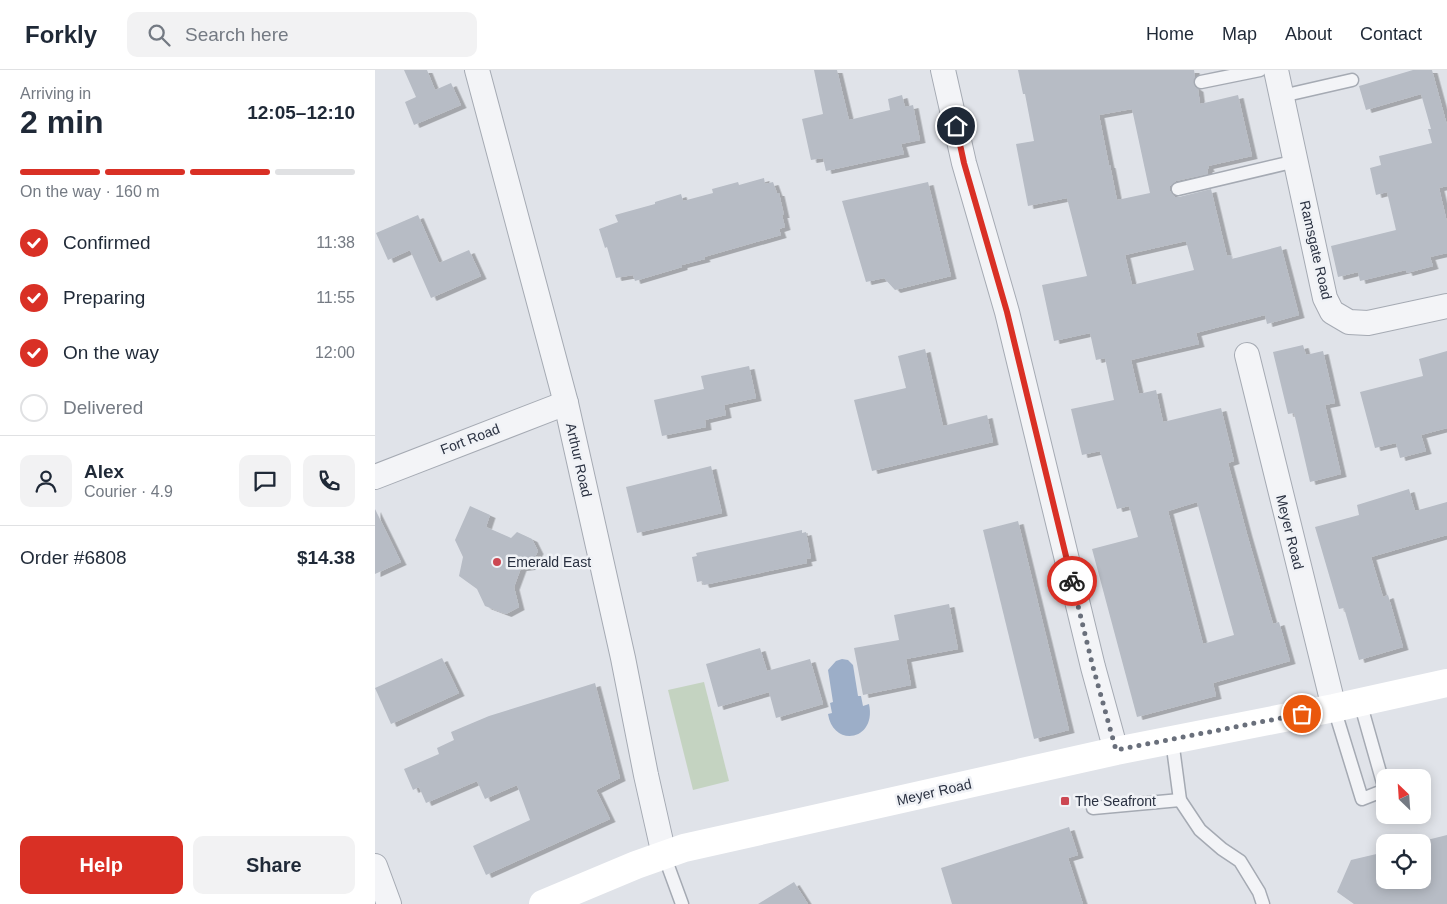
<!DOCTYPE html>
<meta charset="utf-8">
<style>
body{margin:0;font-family:Arial,sans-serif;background:#f2f2f3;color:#1f2937;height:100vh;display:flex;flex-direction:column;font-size:19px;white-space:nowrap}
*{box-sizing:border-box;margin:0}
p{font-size:16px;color:#747a83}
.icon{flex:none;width:28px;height:28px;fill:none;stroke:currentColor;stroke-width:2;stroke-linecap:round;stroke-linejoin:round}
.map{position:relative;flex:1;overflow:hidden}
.drawer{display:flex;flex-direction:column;background:#fff;width:375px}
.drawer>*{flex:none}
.needle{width:32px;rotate:335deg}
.controls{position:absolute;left:1001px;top:699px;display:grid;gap:10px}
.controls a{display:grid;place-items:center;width:55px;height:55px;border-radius:10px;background:#fff;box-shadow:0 2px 12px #0003;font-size:25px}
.pin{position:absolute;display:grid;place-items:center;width:42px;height:42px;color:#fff;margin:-21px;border:2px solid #fff;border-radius:50%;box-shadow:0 1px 5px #0007}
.courier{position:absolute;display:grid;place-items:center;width:50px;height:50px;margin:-25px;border:4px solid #d93025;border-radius:50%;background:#fff;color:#222;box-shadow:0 1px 6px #0007}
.summary em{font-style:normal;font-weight:700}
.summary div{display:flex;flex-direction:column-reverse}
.summary{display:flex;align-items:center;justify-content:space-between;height:85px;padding:0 20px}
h1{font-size:32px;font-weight:700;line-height:38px}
.bar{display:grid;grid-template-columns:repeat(4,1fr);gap:8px 5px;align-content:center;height:60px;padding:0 20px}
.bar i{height:6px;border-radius:4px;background:#e0e1e3}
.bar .current{background:#d93025}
.bar p{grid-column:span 4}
.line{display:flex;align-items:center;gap:12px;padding:0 20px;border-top:1px solid #e0e1e3}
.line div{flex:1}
.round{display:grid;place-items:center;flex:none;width:52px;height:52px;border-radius:10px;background:#f2f2f3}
ol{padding:0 20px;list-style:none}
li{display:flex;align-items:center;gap:15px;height:55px}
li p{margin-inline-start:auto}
li .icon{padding:5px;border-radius:50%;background:#d93025;color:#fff;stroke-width:4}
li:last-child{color:#747a83}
li i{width:28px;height:28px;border:2px solid #e0e1e3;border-radius:50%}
.primary-button{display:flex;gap:10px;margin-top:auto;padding:10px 20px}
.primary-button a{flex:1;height:58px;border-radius:10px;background:#d93025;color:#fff;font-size:20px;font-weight:700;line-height:58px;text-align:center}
.primary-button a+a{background:#f2f2f3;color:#1f2937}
header{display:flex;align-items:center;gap:30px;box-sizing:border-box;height:70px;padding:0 25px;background:#fff;border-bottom:1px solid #e0e1e3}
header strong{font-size:24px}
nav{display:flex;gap:28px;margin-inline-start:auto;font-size:18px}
.search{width:350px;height:45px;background:#f2f2f3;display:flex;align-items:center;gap:12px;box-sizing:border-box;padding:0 18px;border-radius:10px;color:#747a83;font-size:19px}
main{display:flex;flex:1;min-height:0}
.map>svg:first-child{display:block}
</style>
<header>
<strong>Forkly</strong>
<div class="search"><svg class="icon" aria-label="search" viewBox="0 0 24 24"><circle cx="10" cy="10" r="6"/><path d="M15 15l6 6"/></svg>Search here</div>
<nav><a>Home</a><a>Map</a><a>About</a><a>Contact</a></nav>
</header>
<main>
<section class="drawer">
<div class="summary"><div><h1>2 min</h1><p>Arriving in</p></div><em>12:05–12:10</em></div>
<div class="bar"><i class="current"></i><i class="current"></i><i class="current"></i><i></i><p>On the way · 160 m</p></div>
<ol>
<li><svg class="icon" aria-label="check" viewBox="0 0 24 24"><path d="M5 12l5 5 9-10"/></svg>Confirmed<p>11:38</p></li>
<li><svg class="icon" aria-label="check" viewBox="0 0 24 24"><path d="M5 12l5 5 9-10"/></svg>Preparing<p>11:55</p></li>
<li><svg class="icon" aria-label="check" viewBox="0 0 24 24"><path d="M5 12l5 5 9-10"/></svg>On the way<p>12:00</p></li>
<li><i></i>Delivered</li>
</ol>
<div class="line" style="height:90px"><a class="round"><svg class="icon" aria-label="person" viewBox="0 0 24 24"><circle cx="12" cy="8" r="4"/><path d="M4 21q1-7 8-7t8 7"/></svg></a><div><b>Alex</b><p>Courier · 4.9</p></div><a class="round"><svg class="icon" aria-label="chat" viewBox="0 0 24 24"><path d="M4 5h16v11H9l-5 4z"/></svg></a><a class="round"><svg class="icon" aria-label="phone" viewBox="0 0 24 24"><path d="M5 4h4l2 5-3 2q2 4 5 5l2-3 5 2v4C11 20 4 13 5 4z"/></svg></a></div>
<div class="line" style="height:65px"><div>Order #6808</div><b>$14.38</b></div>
<div class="primary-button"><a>Help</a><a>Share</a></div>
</section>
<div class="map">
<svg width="1072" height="834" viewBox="0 0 1072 834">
<defs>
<filter id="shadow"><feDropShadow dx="5.5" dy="3" stdDeviation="0" flood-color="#0004"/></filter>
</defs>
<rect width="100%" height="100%" fill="#e0e3e9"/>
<!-- green -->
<polygon fill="#c4d3c1" points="329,612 354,711 318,720 293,620"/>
<!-- water -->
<path fill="#9caec8" d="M 467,589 L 473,590 L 478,595 L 483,626 L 486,626 L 488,636 L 494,634 C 502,671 458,678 453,644 L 457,643 L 455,633 L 458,632 L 453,600 L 461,591 Z"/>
<!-- building -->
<g fill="#b7bcc5" fill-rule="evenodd" filter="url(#shadow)">
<polygon points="29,0 52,0 60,20 76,13 86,35 39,55 30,32 41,27"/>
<polygon points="439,0 462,0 474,50 515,40 513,29 527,25 530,37 538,35 545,70 526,74 529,84 451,101 448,88 436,90 427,49 448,44"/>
<path d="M 643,0 L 819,0 L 820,6 L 818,13 L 820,17 L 823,19 L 825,34 L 863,25 L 877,86 L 833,96 L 834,99 L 832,99 L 833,104 L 801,111 L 795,116 L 795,121 L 800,127 L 804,127 L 836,119 L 852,186 L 856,185 L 857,189 L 906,176 L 924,245 L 892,254 L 890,245 L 821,263 L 824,274 L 756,290 L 764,324 L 781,320 L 788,352 L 846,338 L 859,391 L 853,393 L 872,464 L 898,554 L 904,552 L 915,591 L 838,613 L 841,626 L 762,647 L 717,479 L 763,467 L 754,436 L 742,439 L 725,381 L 707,385 L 696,339 L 739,330 L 730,288 L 721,290 L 715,263 L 679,271 L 667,215 L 712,206 L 692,128 L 653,136 L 641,74 L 659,71 L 650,24 L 648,24 ZM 757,39 L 775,123 L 742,130 L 735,95 L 734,95 L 724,45 ZM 811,171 L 819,200 L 757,215 L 750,185 ZM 822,432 L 859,565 L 828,574 L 793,441 Z"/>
<polygon points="1038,0 1057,0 1072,55 1072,116 1064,118 1072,152 1072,183 1055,187 1058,196 1032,203 1031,200 985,211 983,202 963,207 956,176 1021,160 1012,122 1001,125 995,98 1006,95 1004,86 1057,73 1053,59 1056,59 1046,24 991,40 984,16"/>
<polygon points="389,108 390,114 398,112 402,123 404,123 409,145 407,145 410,157 404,159 406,165 329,187 330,189 307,195 307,197 260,211 258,205 241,208 232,177 230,178 224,159 243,152 240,145 280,134 280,132 306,124 308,131 338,123 337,119 363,112 364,115"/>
<polygon points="553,112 576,206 520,220 509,208 491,212 467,131"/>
<polygon points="43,145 64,193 94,180 106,206 56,228 35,180 13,190 1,163"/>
<polygon points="928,275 931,285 948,281 960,333 950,335 966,404 935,412 919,343 913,344 898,282"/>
<polygon points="550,279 568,356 612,345 618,372 497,401 479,330 531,318 523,286"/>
<polygon points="1072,281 1072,358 1046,365 1051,381 1025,388 1021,373 1000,378 985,322 1048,306 1044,289"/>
<polygon points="374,296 381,328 349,335 351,345 330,350 331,357 287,366 279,330 329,319 326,306"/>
<polygon points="336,396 347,443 262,463 251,417"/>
<polygon points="1034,419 1040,441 1072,432 1072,465 996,487 1008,527 1013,525 1028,577 984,590 969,538 964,539 940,457 984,445 982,435"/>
<polygon points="95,436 115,445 111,457 136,468 142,462 157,469 163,481 155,497 146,498 139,517 144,537 131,544 110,536 102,519 84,506 88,487 80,470"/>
<polygon points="0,439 26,492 0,504"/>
<polygon points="643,451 694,660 659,669 608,460"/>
<polygon points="427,460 427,463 431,462 436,488 431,489 432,493 329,515 327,511 322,512 317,487 322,486 321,483"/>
<polygon points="574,534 583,579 531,589 536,615 488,625 479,578 524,570 519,545"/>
<polygon points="385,578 392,601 435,589 448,634 401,648 394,622 343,637 331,594"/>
<polygon points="67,588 84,623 16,654 0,618"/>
<polygon points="220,613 245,708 221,720 235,749 111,805 98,776 155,750 142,715 110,729 102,711 51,733 44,717 38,720 29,699 64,684 62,678 79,670 76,662 114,646"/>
<polygon points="694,757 703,785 693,788 708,834 577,834 566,798"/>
<polygon points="1072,765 1072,834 979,834 962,822 976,790 1010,782 1010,810 1048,810 1048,771"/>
<polygon points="419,812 433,834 383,834"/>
</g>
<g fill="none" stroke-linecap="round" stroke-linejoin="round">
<defs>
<g id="lane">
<polyline points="826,12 885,0"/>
<polyline points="907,26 977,10"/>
<polyline points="803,119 921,91"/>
<polyline points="959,638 987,729 1010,720 985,632"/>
<polyline points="797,670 805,730 825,760 847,779 865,791 884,822 888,834"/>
<polyline points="718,738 805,730"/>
<polyline points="289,785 307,834"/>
</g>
<g id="street">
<polyline points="102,0 191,333 248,588 271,705 289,785"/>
<polyline points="568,0 589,93 632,242 718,597 741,681"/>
<polyline points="901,0 950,228 957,242 974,252 993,253 1072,236"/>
<polyline points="872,285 959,638"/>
<polyline points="0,407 191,333"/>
<polyline points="0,796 14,834"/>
</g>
</defs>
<!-- lane casing -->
<use href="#lane" stroke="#a5aab3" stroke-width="15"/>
<!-- street casing -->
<use href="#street" stroke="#a5aab3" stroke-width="26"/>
<!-- lane -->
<use href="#lane" stroke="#f3f4f7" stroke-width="12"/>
<!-- street -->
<use href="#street" stroke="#f3f4f7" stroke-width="24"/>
<!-- secondary -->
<polyline stroke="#fff" stroke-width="28" points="168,834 261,795 309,778 741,681 959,638 1072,613"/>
</g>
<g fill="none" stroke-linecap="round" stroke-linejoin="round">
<!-- done -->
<polyline stroke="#696f7b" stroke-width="5" stroke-dasharray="0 9" points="697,511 718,597 741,680 927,644"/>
<!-- route -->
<polyline stroke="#d93025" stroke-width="6" points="581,56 589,93 632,242 697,511"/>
</g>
<!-- markers -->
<g fill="#cc4752" stroke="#f0f2f6" stroke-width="2">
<circle cx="122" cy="492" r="5"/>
<rect x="685" y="726" width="10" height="10" rx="2.5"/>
</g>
<g text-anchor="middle" stroke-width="5" stroke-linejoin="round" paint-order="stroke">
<!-- street labels -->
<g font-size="14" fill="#293040" stroke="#f0f2f6">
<text transform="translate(941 180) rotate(77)" y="5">Ramsgate Road</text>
<text transform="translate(95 369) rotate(-21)" y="5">Fort Road</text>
<text transform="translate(204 390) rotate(77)" y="5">Arthur Road</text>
<text transform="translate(915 462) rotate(76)" y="5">Meyer Road</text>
<text transform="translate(559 722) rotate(-13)" y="5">Meyer Road</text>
</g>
<!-- poi labels -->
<g font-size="14" fill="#293040" stroke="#f0f2f6" text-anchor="start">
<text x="132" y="497">Emerald East</text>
<text x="700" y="736">The Seafront</text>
</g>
</g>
</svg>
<div class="controls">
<a><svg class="needle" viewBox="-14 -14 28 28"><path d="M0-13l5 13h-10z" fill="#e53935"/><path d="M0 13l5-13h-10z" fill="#747a83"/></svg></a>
<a><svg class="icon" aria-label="locate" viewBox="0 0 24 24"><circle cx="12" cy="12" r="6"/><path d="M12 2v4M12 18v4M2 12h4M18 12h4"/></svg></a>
</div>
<div class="pin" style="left:927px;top:644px;background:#ea580c"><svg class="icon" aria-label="bag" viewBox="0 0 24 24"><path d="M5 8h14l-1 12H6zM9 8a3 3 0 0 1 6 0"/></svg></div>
<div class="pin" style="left:581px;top:56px;background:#1f2937"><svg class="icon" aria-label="home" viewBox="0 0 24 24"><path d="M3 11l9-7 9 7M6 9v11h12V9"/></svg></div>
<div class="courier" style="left:697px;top:511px"><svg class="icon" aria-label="bike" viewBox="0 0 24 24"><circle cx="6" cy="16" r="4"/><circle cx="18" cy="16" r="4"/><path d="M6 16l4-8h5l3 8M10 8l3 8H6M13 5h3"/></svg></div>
</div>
</main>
